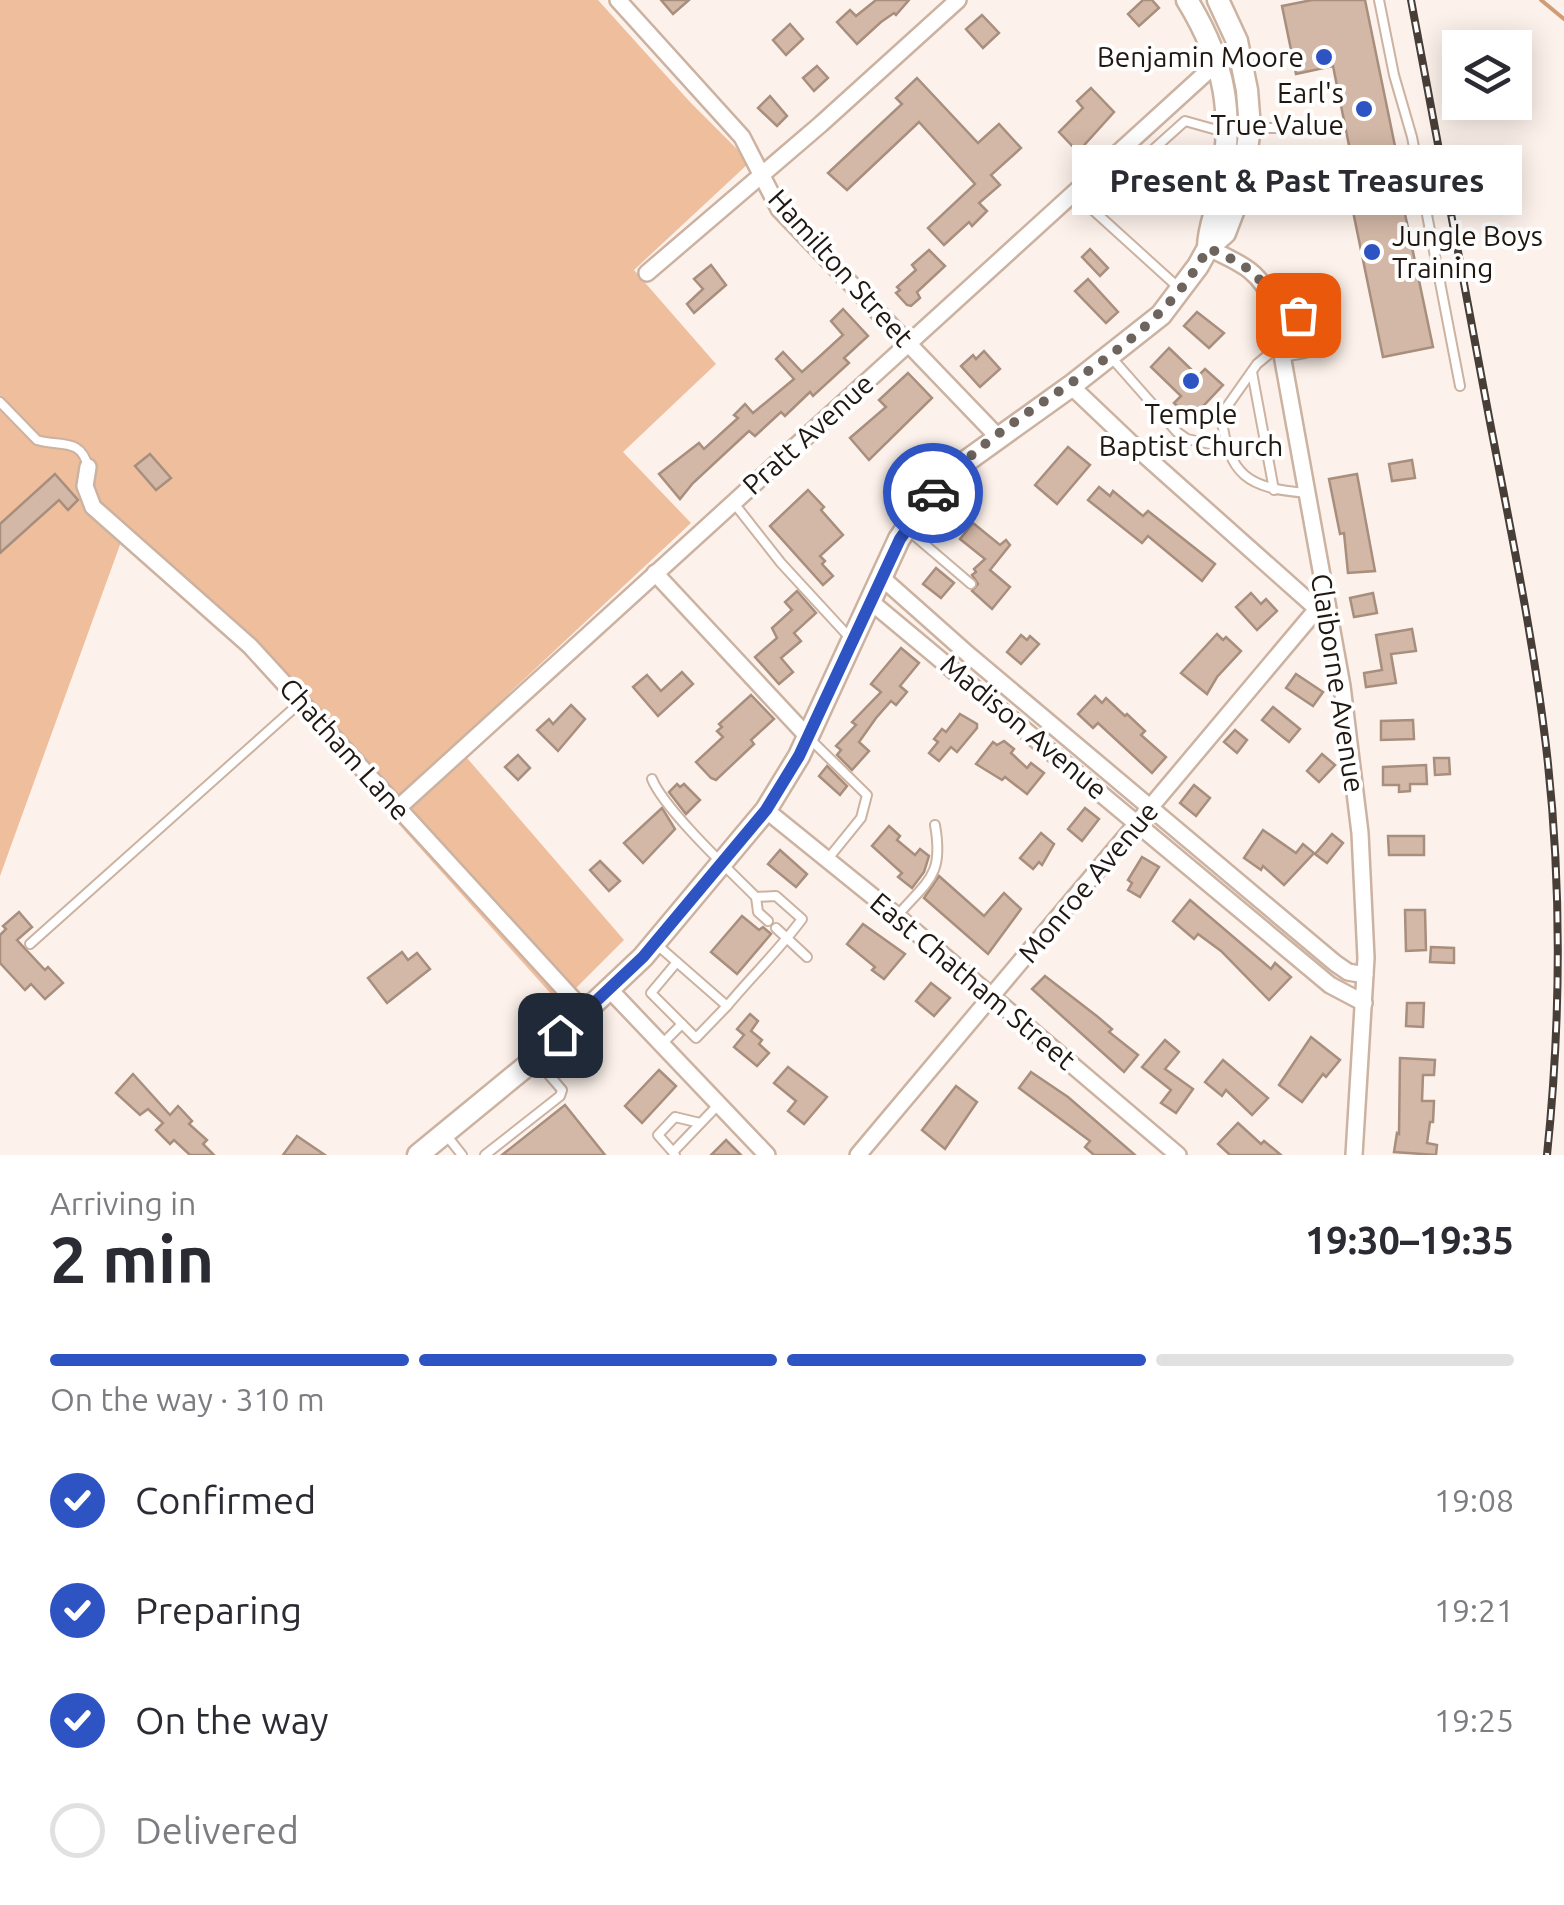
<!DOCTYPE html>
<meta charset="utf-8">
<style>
body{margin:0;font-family:Ubuntu,sans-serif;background:#f2f2f3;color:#2b2b33;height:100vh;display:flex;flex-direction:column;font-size:38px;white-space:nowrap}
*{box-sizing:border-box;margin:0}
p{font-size:32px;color:#7c7c81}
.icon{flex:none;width:55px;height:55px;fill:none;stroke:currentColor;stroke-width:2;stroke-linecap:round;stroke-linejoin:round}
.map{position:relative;height:1155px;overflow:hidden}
.sheet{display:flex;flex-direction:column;background:#fff;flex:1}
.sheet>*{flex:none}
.tools{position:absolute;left:1442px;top:30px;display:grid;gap:20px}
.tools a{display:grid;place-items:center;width:90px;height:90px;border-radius:0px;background:#fff;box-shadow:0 5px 25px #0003;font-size:50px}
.pin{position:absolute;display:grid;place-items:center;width:85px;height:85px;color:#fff;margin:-42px;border-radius:20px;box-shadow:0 5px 15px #0006}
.courier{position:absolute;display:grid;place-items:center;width:100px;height:100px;margin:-50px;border:8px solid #2e53c3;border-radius:50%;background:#fff;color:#222;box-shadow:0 2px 12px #0007}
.bubble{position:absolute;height:70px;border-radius:0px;background:#fff;box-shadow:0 5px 25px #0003;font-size:32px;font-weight:700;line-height:70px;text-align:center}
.summary em{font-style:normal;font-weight:700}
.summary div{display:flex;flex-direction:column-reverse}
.summary{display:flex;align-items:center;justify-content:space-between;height:170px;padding:0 50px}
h1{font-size:65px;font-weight:700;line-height:75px}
.bar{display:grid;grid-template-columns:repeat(4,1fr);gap:15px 10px;align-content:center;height:120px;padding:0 50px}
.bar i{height:12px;border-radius:8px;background:#e1e1e2}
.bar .selected{background:#2e53c3}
.bar p{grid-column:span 4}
ol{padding:0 50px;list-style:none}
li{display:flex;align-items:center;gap:30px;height:110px}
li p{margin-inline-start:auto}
li .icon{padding:10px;border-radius:50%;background:#2e53c3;color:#fff;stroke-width:4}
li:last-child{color:#7c7c81}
li i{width:55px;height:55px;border:5px solid #e1e1e2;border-radius:50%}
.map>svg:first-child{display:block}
</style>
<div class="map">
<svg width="1564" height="1155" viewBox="0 0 1564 1155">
<rect width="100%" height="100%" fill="#fdf2eb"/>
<!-- green -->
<polygon fill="#efbe9c" points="0,0 598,0 690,102 750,162 634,270 716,364 623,452 691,523 455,744 624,940 560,1004 247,655 121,542 0,876"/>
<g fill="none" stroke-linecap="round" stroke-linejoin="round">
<!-- stream -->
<polyline stroke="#cf9c78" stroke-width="4" points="1541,0 1564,19"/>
</g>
<!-- building -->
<g fill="#d3b8a7" stroke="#a78e7d" stroke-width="2.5">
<polygon points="661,0 689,0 673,14"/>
<polygon points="876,0 909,0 896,15 894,13 881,22 857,44 837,22 850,10 856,16"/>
<polygon points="1143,0 1152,0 1159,8 1139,26 1128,14"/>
<polygon points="1312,0 1365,0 1396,151 1392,152 1433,347 1383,357 1349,192 1358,190 1333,66 1296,74 1282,6"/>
<polygon points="982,15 999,33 983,48 966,29"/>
<polygon points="790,24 803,39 786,55 773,40"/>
<polygon points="817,66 828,78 814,91 803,78"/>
<polygon points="917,78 978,143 999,124 1021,148 991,175 1000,185 979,203 987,211 972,226 969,222 944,245 928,228 975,184 919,122 847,190 828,173 902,104 896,98"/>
<polygon points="1091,88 1114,112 1078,152 1059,132 1083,108 1077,101"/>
<polygon points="770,96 787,116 777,126 758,108"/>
<polygon points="1177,150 1188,151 1187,162 1202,164 1199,186 1168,183 1171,159 1176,160"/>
<polygon points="1090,249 1108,268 1100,276 1082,257"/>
<polygon points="929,250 945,266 917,292 920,298 911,306 907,305 896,293 900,290 897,287 916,270 912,265"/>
<polygon points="711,265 726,285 694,313 687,304 703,289 694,279"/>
<polygon points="1088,279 1118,312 1106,323 1075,291"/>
<polygon points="843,309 868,336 844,358 849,363 813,396 810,392 785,416 781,412 755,436 749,431 693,483 680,499 659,474 699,443 704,449 738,418 734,415 745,404 753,413 794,379 776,359 783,352 802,372 819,357 843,335 831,321"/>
<polygon points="1197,312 1224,333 1209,348 1184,326"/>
<polygon points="1169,348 1198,376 1205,369 1223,385 1191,419 1174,403 1181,396 1151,367"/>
<polygon points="984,351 1000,369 980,387 961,366 973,355 976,359"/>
<polygon points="908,373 932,398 869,460 850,438 886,407 879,400"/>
<polygon points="1068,447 1090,465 1057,504 1035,485"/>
<polygon points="150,454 171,478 156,490 135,466"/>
<polygon points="1412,460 1415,478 1392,481 1389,464"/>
<polygon points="55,474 78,500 68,510 59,500 0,553 0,524"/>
<polygon points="1357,474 1375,571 1348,573 1344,533 1340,534 1329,479"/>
<polygon points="1099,487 1110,496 1113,491 1143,516 1148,511 1215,564 1202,581 1148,536 1142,543 1088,500"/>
<polygon points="808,490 824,507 821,510 843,535 820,556 825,561 822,564 833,576 823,585 770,526"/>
<polygon points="973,523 1000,545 1006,540 1010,545 990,570 1010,587 992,609 972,591 978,584 972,575 976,572 974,569 985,559 960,539"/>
<polygon points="936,568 954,583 941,598 923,584"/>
<polygon points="797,591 816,613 794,633 801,641 781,658 793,672 779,684 755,657 777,638 772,628 792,610 785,602"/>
<polygon points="1251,593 1261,604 1266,599 1277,611 1257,630 1236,607"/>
<polygon points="1373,593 1377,613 1354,617 1350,598"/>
<polygon points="1412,629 1416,651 1391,654 1396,683 1366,687 1364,673 1382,670 1376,635"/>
<polygon points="1217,634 1223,640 1226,637 1241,651 1217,677 1207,694 1181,673"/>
<polygon points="1021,635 1027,640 1030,636 1039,644 1021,664 1007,652"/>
<polygon points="901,648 919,663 900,686 907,692 896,705 891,701 876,718 859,742 869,751 852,770 837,755 841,750 836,746 856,725 852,722 881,692 871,684"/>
<polygon points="682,672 693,684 658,716 633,687 647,675 661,691"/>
<polygon points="1296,674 1323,692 1313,706 1286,688"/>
<polygon points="751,695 774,719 751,740 754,744 716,780 711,778 696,762 723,737 717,731 722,727 719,724"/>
<polygon points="1095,696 1102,703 1106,698 1125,716 1127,714 1145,731 1141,735 1166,757 1152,773 1098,723 1093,728 1078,714"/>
<polygon points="571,705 585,719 558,751 537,730 549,719 553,724"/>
<polygon points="1273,707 1300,729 1289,742 1262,720"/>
<polygon points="960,714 977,724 977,728 957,752 951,747 939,761 929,753 938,742 934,739 942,729 946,732"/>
<polygon points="1413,720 1414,739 1381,740 1381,721"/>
<polygon points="1235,730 1247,740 1237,753 1224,742"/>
<polygon points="1004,741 1014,749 1011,753 1027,768 1031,763 1044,773 1027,794 1005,777 1002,780 976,764 993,742 997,745"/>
<polygon points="1322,754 1335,765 1319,782 1307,771"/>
<polygon points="518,755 530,768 518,780 505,767"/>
<polygon points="1434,758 1449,758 1450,774 1435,775"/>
<polygon points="1426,765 1427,784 1410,784 1410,791 1399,792 1399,785 1383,785 1383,767"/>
<polygon points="827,766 847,786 840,795 819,776"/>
<polygon points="677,784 680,787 684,784 700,800 686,814 669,792"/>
<polygon points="1194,785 1210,798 1196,816 1180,803"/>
<polygon points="662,808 675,829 643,863 624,843"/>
<polygon points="1085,808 1099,819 1082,841 1068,829"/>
<polygon points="889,826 900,836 897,840 915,855 920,849 929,856 924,872 912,888 898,877 902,873 872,846"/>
<polygon points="1263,830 1296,853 1303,844 1314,853 1284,885 1263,866 1261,870 1244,858"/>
<polygon points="1041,833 1054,844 1042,865 1039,862 1033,869 1020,858"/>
<polygon points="1332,834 1343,843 1327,863 1315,854"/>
<polygon points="1388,836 1424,836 1424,855 1389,855"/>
<polygon points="780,850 807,874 796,887 768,864"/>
<polygon points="1142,857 1159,867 1140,897 1128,890 1132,883 1128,880"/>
<polygon points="600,861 620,881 609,891 590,870"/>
<polygon points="939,876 984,916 1004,893 1021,909 988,954 924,898"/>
<polygon points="1190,900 1271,969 1275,963 1291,977 1269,1000 1221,951 1198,934 1194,939 1173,921"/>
<polygon points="1405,910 1425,910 1426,950 1406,951"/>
<polygon points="19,912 32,927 17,940 45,970 48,967 63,983 45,999 31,984 25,990 0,963 0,935 6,929 3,926"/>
<polygon points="742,916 759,930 763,927 771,934 737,974 711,952"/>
<polygon points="863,924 905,954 884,979 872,970 875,967 847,944"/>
<polygon points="1431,947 1454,948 1454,963 1430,962"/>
<polygon points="402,952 408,960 417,953 430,969 387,1003 368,978"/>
<polygon points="1045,976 1098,1017 1112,1029 1109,1032 1138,1055 1124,1072 1032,989"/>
<polygon points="931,983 950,998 934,1016 916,1001"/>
<polygon points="1407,1003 1424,1003 1423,1027 1406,1026"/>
<polygon points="750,1014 758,1021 751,1031 762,1040 759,1044 769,1053 757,1066 734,1047 744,1035 737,1029"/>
<polygon points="1311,1037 1340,1060 1326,1077 1323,1074 1302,1102 1279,1085"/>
<polygon points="1165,1040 1179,1052 1165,1069 1193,1089 1176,1113 1161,1103 1171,1090 1142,1067"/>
<polygon points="1400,1058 1435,1060 1434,1075 1423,1075 1422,1101 1434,1101 1433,1122 1430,1122 1427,1143 1437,1145 1436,1155 1394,1152 1397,1133 1399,1134"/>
<polygon points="1223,1060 1268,1098 1252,1115 1226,1090 1222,1096 1205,1082"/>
<polygon points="788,1067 827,1097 804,1124 788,1111 796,1101 774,1083"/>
<polygon points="659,1070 676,1086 642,1123 625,1106"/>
<polygon points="1031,1072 1068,1097 1135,1155 1094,1155 1085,1147 1090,1141 1019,1088"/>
<polygon points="133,1074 170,1115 178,1106 192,1121 189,1124 207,1140 203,1144 214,1155 190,1155 174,1140 170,1144 156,1130 163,1123 148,1109 140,1115 116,1093"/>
<polygon points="956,1086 977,1102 945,1149 922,1130"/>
<polygon points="565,1105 605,1155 502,1155"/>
<polygon points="1238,1123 1261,1144 1264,1141 1281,1155 1230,1155 1218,1144"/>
<polygon points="297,1136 325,1155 283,1155"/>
<polygon points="726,1140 741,1155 711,1155"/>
</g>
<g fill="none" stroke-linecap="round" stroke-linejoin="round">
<defs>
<g id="service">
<polyline points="1379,0 1394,75 1412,137 1460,386"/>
<polyline points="1250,128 1276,128"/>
<polyline points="1072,191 1180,289"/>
<polyline points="1213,213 1137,186 1127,173 1185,121 1224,132"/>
<polyline points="1276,318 1298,315"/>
<path d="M 1280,345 L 1257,364 L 1221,415 C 1229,476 1247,488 1307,493"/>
<polyline points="1110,356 1177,432 1187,439 1225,447"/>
<polyline points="1282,357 1305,353"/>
<polyline points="1252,372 1274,490"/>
<path d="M 0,402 L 37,440 C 60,447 81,437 88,467"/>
<polyline points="733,502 781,563 851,639"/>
<polyline points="909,531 971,584"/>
<polyline points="811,740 867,795 861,818 827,860"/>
<path d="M 652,779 C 664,809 731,872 756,897 L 758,912 L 768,921"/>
<path d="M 897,916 C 928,880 944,876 935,825"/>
<polyline points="776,928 807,957"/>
<polyline points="655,943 727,1006 696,1038 651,993 677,962"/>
<polyline points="30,944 302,701"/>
<path d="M 727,1006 C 752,976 779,950 802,919 L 776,896 L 756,897"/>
<polyline points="661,1045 682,1024"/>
<polyline points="447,1136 462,1155"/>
<polyline points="673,1152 658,1135 675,1117 700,1123"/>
<polyline points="485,1155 560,1096 562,1090 537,1061"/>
<polyline points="675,1155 673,1152 719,1104"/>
</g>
<g id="minor">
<polyline points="618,0 742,137 779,209 998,437"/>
<path d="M 1208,248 C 1238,262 1262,271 1273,305 L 1342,686 L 1360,833 L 1366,958 L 1354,1155"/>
<polyline points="647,273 821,124 958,0"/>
<polyline points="1071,386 1132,444 1324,615"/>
<polyline points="88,467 85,486 93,507 250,646 585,1012"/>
<polyline points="655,573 808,737"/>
<polyline points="881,577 970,656 1335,963 1348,972 1365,975"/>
<polyline points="870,601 1330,985 1364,1003"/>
<polyline points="398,808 1219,61"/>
<polyline points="766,810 897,916 1178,1155"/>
<polyline points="610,990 767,1155"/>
<polyline points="858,1155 1317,609"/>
</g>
<g id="secondary">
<path d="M 1187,0 C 1226,64 1234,113 1221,187 C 1218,209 1208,225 1208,248"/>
<polyline points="418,1155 535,1059 643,957 766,810 799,756 899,539 924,503 965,462 1071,386 1161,315 1198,266 1208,248 1225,233 1241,191 1250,128 1247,90 1237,41 1218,0"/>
</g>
</defs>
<!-- service casing -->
<use href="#service" stroke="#ccb2a1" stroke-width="12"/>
<!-- minor casing -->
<use href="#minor" stroke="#ccb2a1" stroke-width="20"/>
<!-- secondary casing -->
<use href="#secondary" stroke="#ccb2a1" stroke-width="25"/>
<!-- service -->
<use href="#service" stroke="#fff" stroke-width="8"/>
<!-- minor -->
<use href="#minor" stroke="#fff" stroke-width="15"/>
<!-- secondary -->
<use href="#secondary" stroke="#fff" stroke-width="20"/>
<defs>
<path id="rail" d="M 1411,0 C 1437,139 1463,278 1489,417 C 1510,527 1533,636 1546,746 C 1562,882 1561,1020 1547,1155"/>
</defs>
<!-- rail casing -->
<use href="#rail" stroke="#483e38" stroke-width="8"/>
<!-- rail -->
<use href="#rail" stroke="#fff" stroke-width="4" stroke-dasharray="11" stroke-linecap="butt"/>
</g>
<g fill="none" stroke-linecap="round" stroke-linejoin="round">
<!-- done -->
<path stroke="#6d645d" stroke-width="10" stroke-dasharray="0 18" d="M 933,493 C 1015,399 1147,362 1208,248 C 1247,266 1266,273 1276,318 L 1298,315"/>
<!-- route -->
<polyline stroke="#2e53c3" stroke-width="12" points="560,1035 643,957 766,810 799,756 900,539 933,493"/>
</g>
<!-- markers -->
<g fill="#2e53c3" stroke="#fff" stroke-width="4">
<circle cx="1324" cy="57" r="10"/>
<circle cx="1364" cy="109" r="10"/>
<circle cx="1372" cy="252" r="10"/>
<circle cx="1191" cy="381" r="10"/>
</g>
<g text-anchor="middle" stroke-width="8" stroke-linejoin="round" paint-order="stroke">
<!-- poi labels -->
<g font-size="28" fill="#201711" stroke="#fff" text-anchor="end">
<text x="1304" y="67">Benjamin Moore</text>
<text x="1344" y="103">Earl's<tspan x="1344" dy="32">True Value</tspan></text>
<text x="1392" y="246" text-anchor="start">Jungle Boys<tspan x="1392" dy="32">Training</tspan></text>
<text x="1191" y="424" text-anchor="middle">Temple<tspan x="1191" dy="32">Baptist Church</tspan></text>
</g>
<!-- street labels -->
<g font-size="28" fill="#201711" stroke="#fff">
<text transform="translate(841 268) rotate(48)" y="10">Hamilton Street</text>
<text transform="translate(808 434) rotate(-42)" y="10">Pratt Avenue</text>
<text transform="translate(1338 683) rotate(81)" y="10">Claiborne Avenue</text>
<text transform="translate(1024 727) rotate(40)" y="10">Madison Avenue</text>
<text transform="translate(345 749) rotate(48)" y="10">Chatham Lane</text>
<text transform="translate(1088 882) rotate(-50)" y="10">Monroe Avenue</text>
<text transform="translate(973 981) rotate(40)" y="10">East Chatham Street</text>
</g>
</g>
</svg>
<div class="tools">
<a><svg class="icon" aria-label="layers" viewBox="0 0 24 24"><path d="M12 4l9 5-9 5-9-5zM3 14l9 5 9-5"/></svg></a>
</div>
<div class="pin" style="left:1298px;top:315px;background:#ea580c"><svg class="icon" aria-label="bag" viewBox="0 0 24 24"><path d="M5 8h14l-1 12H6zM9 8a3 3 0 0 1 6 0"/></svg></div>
<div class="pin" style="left:560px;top:1035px;background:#1f2937"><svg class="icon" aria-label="home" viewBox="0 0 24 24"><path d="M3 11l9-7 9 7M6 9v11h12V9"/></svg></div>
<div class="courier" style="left:933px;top:493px"><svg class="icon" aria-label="car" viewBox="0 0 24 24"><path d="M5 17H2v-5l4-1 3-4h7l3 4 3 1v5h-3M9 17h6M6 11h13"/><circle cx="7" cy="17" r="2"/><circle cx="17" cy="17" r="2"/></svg></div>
<div class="bubble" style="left:1072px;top:145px;width:450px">Present &amp; Past Treasures</div>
</div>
<section class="sheet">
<div class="summary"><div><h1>2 min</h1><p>Arriving in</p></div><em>19:30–19:35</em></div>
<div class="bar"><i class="selected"></i><i class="selected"></i><i class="selected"></i><i></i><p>On the way · 310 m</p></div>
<ol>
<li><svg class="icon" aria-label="check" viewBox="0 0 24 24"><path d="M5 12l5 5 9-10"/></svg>Confirmed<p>19:08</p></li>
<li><svg class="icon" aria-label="check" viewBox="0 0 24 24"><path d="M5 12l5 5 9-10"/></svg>Preparing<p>19:21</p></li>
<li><svg class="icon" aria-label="check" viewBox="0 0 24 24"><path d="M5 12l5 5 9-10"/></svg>On the way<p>19:25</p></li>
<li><i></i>Delivered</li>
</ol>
</section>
